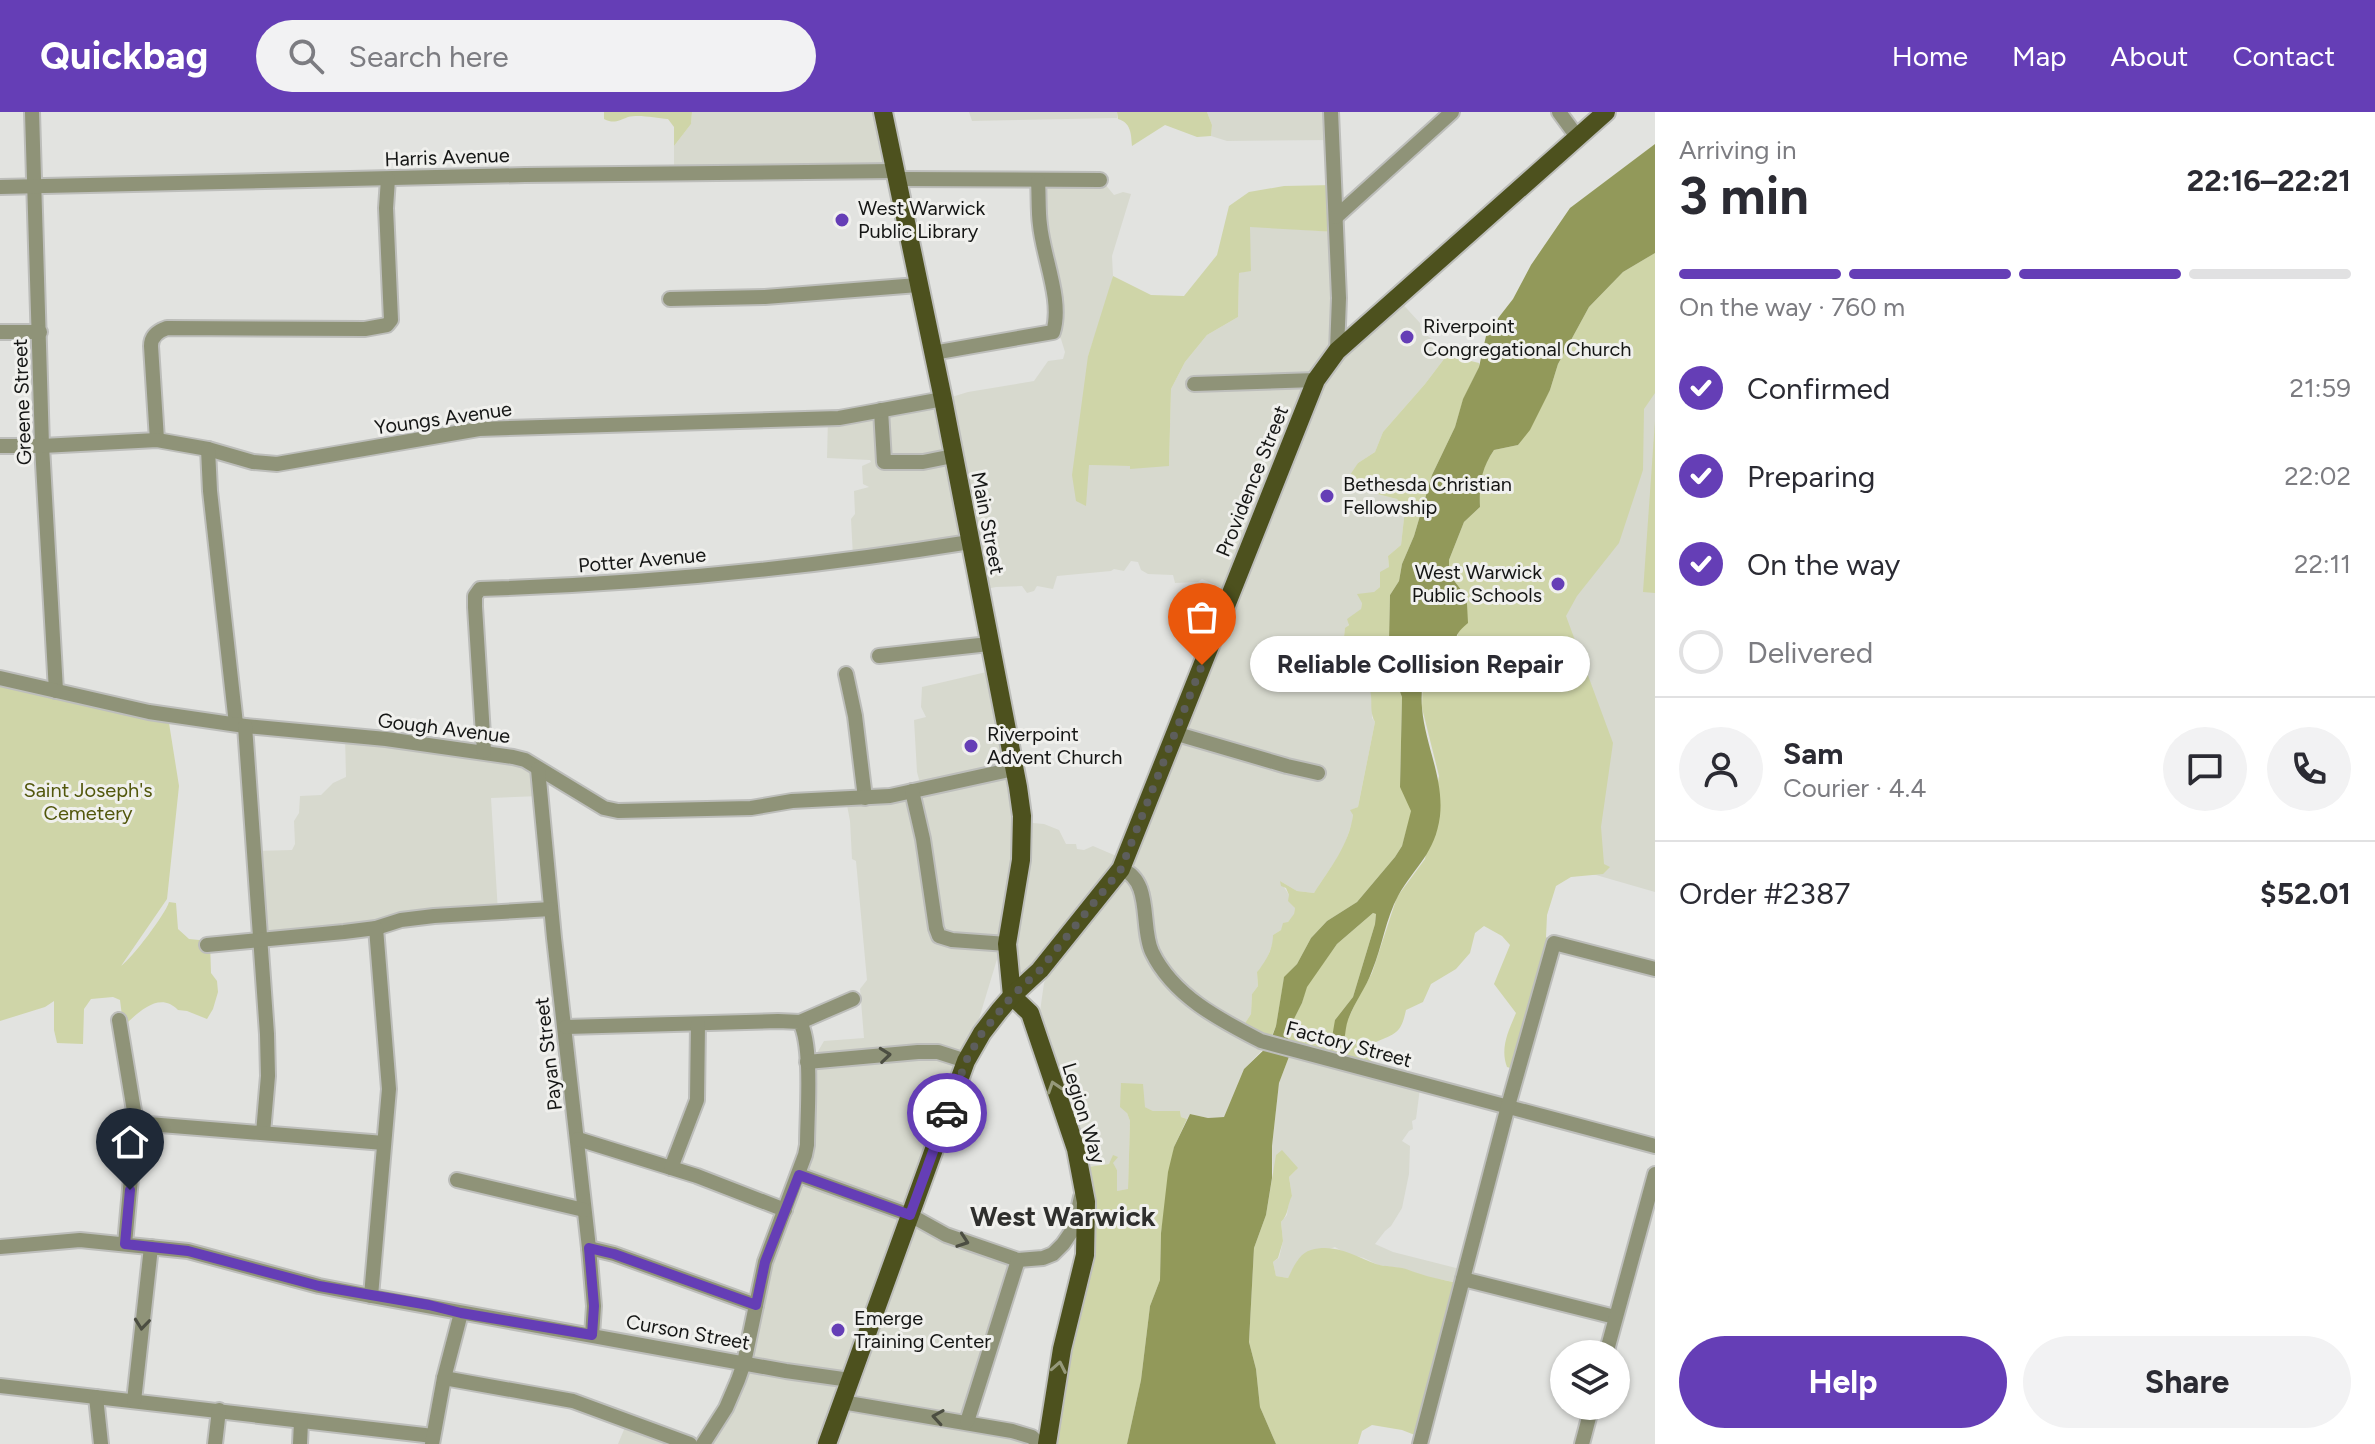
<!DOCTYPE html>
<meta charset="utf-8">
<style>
body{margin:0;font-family:Figtree,sans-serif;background:#f2f2f3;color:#2b2b33;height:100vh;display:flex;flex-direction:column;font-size:30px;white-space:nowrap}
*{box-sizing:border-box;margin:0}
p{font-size:26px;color:#7c7c81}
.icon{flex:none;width:44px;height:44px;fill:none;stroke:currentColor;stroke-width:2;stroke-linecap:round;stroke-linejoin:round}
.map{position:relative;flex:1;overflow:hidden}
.side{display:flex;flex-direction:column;background:#fff;width:720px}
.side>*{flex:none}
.fabs{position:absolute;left:1550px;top:1228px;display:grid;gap:16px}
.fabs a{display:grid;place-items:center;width:80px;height:80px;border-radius:50%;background:#fff;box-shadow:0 2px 6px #0004;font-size:40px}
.pin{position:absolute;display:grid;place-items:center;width:68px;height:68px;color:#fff;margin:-82px -34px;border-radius:50% 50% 50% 0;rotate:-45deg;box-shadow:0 0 8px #0007}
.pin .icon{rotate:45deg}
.courier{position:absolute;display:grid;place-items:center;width:80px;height:80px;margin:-40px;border:6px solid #653eb6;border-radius:50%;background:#fff;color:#222;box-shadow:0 2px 10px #0007}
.bubble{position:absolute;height:56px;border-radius:28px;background:#fff;box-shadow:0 2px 6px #0004;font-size:26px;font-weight:700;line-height:56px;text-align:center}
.head em{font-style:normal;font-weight:700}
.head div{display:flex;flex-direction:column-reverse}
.head{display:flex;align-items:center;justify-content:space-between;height:136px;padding:0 24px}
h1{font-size:52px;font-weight:700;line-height:60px}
.bar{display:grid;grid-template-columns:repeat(4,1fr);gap:12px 8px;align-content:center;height:96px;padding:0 24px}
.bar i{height:10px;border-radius:6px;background:#e1e1e2}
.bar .active{background:#653eb6}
.bar p{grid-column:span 4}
.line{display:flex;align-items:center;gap:20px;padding:0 24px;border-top:2px solid #e1e1e2}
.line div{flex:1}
.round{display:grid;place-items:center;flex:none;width:84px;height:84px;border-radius:42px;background:#f2f2f3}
ol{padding:0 24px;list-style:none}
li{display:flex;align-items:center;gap:24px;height:88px}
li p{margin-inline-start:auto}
li .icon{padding:8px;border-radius:50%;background:#653eb6;color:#fff;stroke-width:4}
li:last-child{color:#7c7c81}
li i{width:44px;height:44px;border:4px solid #e1e1e2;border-radius:50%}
.cta{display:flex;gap:16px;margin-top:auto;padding:16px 24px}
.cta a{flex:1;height:92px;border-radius:48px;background:#653eb6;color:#fff;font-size:32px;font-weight:700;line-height:92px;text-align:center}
.cta a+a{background:#f2f2f3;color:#2b2b33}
header{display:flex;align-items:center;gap:48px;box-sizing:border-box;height:112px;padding:0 40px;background:#653eb6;color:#fff}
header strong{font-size:38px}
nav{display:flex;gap:44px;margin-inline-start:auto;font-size:28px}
.search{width:560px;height:72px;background:#f2f2f3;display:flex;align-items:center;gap:20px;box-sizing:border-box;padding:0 28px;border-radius:44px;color:#7c7c81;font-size:30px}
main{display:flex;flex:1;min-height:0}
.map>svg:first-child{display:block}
</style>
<header>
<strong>Quickbag</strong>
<div class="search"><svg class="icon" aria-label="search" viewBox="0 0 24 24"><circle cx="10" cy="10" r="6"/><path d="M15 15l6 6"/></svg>Search here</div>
<nav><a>Home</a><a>Map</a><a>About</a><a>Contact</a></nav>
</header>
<main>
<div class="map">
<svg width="1655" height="1332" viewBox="0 0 1655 1332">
<rect width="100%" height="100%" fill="#e2e3e0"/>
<!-- built -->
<g fill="#d7d9ce">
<polygon points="692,0 884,0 895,59 674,61 674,34 691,12"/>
<polygon points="969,0 1117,0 1117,6 972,9"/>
<polygon points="1207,0 1332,0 1332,28 1227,29 1211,24 1212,13"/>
<polygon points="1104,71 1114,83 1123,80 1131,82 1112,144 1113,164 1107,187 1088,244 1088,353 1169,354 1171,277 1185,250 1207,223 1238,205 1239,161 1251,158 1249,114 1336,120 1338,231 1398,187 1420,211 1421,219 1440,233 1442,241 1447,243 1425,272 1383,320 1375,340 1358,351 1349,375 1397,387 1405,397 1401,433 1388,444 1389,455 1380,475 1362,491 1361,497 1345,517 1343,534 1339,536 1334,556 1345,563 1364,567 1370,574 1372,584 1372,606 1375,610 1358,695 1351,698 1353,703 1352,711 1343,737 1314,781 1297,779 1280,769 1289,783 1295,796 1294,803 1281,818 1273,823 1273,831 1265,851 1257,860 1258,874 1252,882 1251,902 1238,922 1265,935 1244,957 1224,1005 1208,1006 1190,1002 1187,1007 1181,1005 1180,999 1153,999 1145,995 1127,1001 1130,1009 1128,1078 1117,1079 1117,1058 1112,1051 1117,1045 1109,1052 1081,1056 1038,914 1044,871 1052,854 1021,876 1001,834 972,930 910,1105 1014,1146 969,1305 1039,1332 703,1332 726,1297 765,1152 796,1072 814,946 824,929 864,926 860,877 867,868 856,749 852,747 850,709 847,693 921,675 917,660 914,608 926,605 921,595 922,575 995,558 1022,710 1044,712 1059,718 1066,732 1076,732 1077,737 1084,738 1093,734 1121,746 1230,480 1202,467 1198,470 1175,471 1173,463 1148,462 1141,458 1138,450 1131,449 1124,459 1114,457 1111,459 1057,464 1053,477 1037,474 1034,479 1027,481 1022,474 996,475 981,478 971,431 853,445 851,407 855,402 854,379 869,375 863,372 862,354 871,350 870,348 827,346 828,306 945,287 968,280 1034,269 1048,249 1063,247 1065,240 1061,227 1053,218 1038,74"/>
<polygon points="1655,128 1655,780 1596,763 1421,762"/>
<polygon points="345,624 535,653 540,684 491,686 498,800 265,830 255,739 292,738 295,732 294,709 299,701 300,684 321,683 333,671 346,665"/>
<polygon points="1290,942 1420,976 1416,1007 1412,1009 1413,1017 1409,1019 1402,1029 1410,1034 1409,1062 1402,1096 1391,1114 1385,1119 1375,1132 1393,1140 1464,1158 1460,1171 1426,1165 1405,1157 1378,1153 1364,1146 1345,1141 1335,1135 1298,1148 1288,1166 1276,1164 1273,1150 1279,1146 1283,1129 1281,1110 1287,1103 1289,1089 1292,1084 1289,1065 1296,1058 1273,1060 1272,1034 1279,971"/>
<polygon points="628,1308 693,1332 618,1332"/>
</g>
<!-- green -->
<g fill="#cfd5a8">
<path d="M 604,0 L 692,0 L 691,12 L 674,34 L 674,15 L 668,7 C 656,6 639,2 628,5 C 618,9 614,12 604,7 Z"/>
<path d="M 1117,0 L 1207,0 L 1212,13 L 1211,24 L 1197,25 L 1165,13 L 1132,34 C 1131,21 1131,11 1118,7 Z"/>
<polygon points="1333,73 1336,120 1250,115 1251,159 1239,161 1238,205 1207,223 1185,250 1171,277 1169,354 1130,357 1130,354 1089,353 1086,394 1076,389 1072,363 1088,244 1113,164 1151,183 1184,184 1217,143 1229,94 1249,80 1284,74"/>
<path d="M 1655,141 L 1655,281 L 1644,297 L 1643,358 L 1619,431 L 1577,484 L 1566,504 L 1613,631 L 1601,715 L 1604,752 L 1610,755 L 1603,762 L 1571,765 L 1556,774 L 1547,803 L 1546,825 L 1552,831 L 1520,959 L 1507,955 C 1500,936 1508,920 1516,901 L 1494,872 L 1510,833 L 1502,824 L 1484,814 L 1475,821 L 1470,841 L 1456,857 L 1431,872 L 1423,890 L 1406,898 C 1401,921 1397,921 1376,930 L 1370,961 L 1289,937 L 1287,921 L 1302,891 L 1306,875 L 1337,832 L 1373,801 L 1376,802 L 1375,812 L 1353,885 L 1335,908 L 1344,931 L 1346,912 L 1355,892 L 1372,861 L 1397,785 L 1425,747 L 1439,664 L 1422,596 L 1423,560 L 1434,530 L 1441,533 L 1454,566 L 1464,553 L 1456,538 L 1462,479 L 1449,462 L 1449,448 L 1464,410 L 1480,395 C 1478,371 1480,359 1494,338 L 1518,333 L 1550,278 L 1558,252 L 1589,195 L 1623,160 Z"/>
<path d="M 1447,243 L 1479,251 L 1479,255 L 1463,288 L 1455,315 L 1432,363 L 1414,424 L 1402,452 L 1399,469 L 1390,483 L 1389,527 L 1385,544 L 1392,554 L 1402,585 L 1400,674 L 1412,699 L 1402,734 L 1395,745 L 1357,790 L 1327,809 L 1311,826 L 1297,852 L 1284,866 L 1276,914 L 1268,933 L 1238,922 L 1251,902 L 1252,882 L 1258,874 L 1257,860 C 1266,849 1273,837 1273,823 L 1281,818 L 1283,811 L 1288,810 L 1294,802 L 1295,796 L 1288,789 L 1289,783 L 1286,776 L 1281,774 L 1280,769 L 1297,779 L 1314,781 C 1330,756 1349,733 1353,703 L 1350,698 L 1358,695 L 1375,610 C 1367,595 1377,583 1364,567 L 1356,566 L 1351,569 L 1345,563 L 1335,564 L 1334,556 L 1339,536 L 1343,534 L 1345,516 L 1349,513 L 1347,507 L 1361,497 L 1362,491 L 1357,482 L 1374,480 L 1380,475 L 1380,460 L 1389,455 L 1388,444 L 1401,433 L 1405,397 L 1397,387 L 1349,375 L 1348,366 L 1358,351 L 1375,340 L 1383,320 L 1425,272 Z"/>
<polygon points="1655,309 1655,481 1643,480"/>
<path d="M 0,573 L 169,611 L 179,674 L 167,787 L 121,854 C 132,846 165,803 169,790 L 176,791 L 178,817 L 189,827 L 210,829 L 211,861 L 217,869 L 218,880 L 213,897 L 207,907 L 187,899 L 178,898 C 161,880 142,897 128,910 L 122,904 L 120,888 L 113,885 L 91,887 L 84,897 L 83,932 L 57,931 L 54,918 L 54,889 L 45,895 L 0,909 Z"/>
<polygon points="1121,971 1143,972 1145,995 1153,999 1180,999 1181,1005 1187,1007 1174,1035 1161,1121 1160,1168 1150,1194 1141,1268 1127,1332 1048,1332 1086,1143 1081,1056 1109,1052 1113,1043 1118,1045 1113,1051 1117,1058 1117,1079 1128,1077 1130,1009 1127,1001 1120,995"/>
<path d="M 1282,1038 L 1298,1056 L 1289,1065 L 1292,1084 C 1287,1093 1289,1102 1281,1110 L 1283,1129 L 1278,1146 L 1273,1150 L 1276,1164 L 1288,1166 C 1293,1156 1299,1141 1311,1138 C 1335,1131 1354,1144 1376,1152 C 1385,1155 1396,1154 1406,1157 C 1424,1164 1441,1168 1460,1171 L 1420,1325 L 1402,1318 L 1372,1313 L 1362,1319 L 1358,1332 L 1276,1332 L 1260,1295 L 1256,1257 L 1249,1230 L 1254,1136 L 1266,1103 L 1276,1043 Z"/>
</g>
<!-- water -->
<path fill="#92995a" d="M 1655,32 L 1655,141 L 1623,160 L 1589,195 L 1558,252 L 1550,278 L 1530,318 L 1518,333 L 1494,338 C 1481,357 1479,373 1480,395 L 1464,410 L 1449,448 L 1449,462 L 1462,479 L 1467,492 L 1468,511 C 1447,528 1458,533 1464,553 C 1465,557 1465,562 1466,567 L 1458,569 L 1453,566 L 1441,533 L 1434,530 C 1426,552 1420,572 1422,596 C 1425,633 1444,666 1440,704 C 1435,742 1415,754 1398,784 C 1386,806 1382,835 1372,859 C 1366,876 1354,891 1348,908 C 1344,919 1347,928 1339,937 L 1330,937 L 1335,908 L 1353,885 L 1375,812 L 1376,802 L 1373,801 L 1337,832 L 1307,875 L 1302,891 L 1287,921 L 1290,942 L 1279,971 L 1272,1034 L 1272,1066 L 1266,1103 L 1254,1136 L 1249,1230 L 1256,1257 L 1260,1295 L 1276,1332 L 1127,1332 L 1141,1268 L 1150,1194 L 1160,1168 L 1161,1121 L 1168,1060 L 1174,1035 L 1190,1002 L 1208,1006 L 1224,1005 L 1244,957 L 1269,933 L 1276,914 L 1284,865 L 1297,852 L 1311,826 L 1327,809 L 1357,790 L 1395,745 L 1402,734 L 1411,699 L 1400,675 L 1402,585 L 1383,535 L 1389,527 L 1390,483 L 1399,469 L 1402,452 L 1414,424 L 1432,363 L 1455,315 L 1463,287 L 1479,255 L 1486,224 L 1492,214 L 1513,187 L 1531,153 L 1570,96 Z"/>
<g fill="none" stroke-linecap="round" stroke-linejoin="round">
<defs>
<g id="minor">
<polyline points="32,0 42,334 56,579"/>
<polyline points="1331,0 1339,186 1337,239"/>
<polyline points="1559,0 1578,26"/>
<polyline points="898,67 1100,68"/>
<polyline points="0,75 525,63 895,59"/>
<polyline points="1336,105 1452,0"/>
<polyline points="670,187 765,185 918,173"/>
<polyline points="0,220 40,220"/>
<path d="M 933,241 L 1053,220 C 1063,189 1043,145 1040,113 C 1038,99 1039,83 1038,69"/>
<polyline points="1194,272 1316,268"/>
<polyline points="881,298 884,350 923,350 953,344"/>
<path d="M 157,328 L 151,234 C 151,224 158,219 167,216 L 365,217 L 387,213 L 391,208 L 386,96 L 388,67"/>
<polyline points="0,334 42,334 157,328 208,337 253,350 277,352 479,317 839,306 943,287"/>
<polyline points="208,337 210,379 236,612"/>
<polyline points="879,544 989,532"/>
<polyline points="846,562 855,604 865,686"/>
<polyline points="0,566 149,600 245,614 386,627 513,645 525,648 604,696 618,699 751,696 792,689 890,684 1014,657"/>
<polyline points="245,614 267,922 268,964 263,1021"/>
<polyline points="1174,621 1287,654 1318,661"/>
<path d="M 484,639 L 475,495 L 475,484 L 480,477 C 644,472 808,456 970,430"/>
<polyline points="538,657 554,826 589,1136 594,1194 592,1223"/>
<polyline points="912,679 923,727 936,816 939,824 952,828 1007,832"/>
<path d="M 1121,757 C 1153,768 1140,815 1152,840 C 1173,884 1220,908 1261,929 L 1655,1034"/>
<polyline points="207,833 344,820 376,816 401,808 434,804 551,797"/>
<polyline points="119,908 136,1011 125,1132"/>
<polyline points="800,910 853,887"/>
<path d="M 566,915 L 778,909 L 800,910 C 813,935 807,1003 807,1033 L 805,1043 L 765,1150 L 744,1251 L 738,1268 L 726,1296 L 703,1332"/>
<polyline points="807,950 918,940 938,940 966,949"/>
<polyline points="136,1011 384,1031"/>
<polyline points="578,1027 697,1064 785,1098"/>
<polyline points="671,1056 697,988 698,912"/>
<polyline points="799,1063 910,1103 946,1123 1018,1148 1043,1146 1053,1142 1063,1132 1074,1116 1081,1085"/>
<polyline points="457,1068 584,1098"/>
<polyline points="0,1135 80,1128 188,1139 319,1174 371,1184 786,1259 850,1268"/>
<polyline points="589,1136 614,1142 756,1193"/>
<polyline points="1463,1167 1615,1205"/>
<polyline points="371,1184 389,977 376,816"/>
<polyline points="1606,1242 1655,1062"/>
<polyline points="444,1266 573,1289 690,1332"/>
<polyline points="0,1274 433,1324"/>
<polyline points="96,1285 101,1332"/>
<polyline points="134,1289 151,1135"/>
<polyline points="842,1290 1012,1319 1032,1325 1039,1332"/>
<polyline points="967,1310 1018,1148"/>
<polyline points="215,1332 219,1298"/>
<polyline points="300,1332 301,1310"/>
<polyline points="432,1332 444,1266 461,1201"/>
<polyline points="1420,1332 1508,994 1554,831 1655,857"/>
<polyline points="1582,1332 1592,1294"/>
</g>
<g id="major">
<polyline points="883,0 943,287 1018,675 1022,704 1021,748 1007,832 1012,884 1030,901 1076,1037 1086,1090 1085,1143 1062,1237 1047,1332"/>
<polyline points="827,1332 966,949 982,921 999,899 1012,884 1040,858 1121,757 1316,268 1337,239 1606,0"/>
</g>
</defs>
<!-- minor casing -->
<use href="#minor" stroke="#bdbebb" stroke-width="18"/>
<!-- major casing -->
<use href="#major" stroke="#bdbebb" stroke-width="22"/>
<!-- minor -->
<use href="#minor" stroke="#8f9378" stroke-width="14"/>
<!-- major -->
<use href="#major" stroke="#4d511e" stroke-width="18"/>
</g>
<!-- one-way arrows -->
<defs><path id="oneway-chevron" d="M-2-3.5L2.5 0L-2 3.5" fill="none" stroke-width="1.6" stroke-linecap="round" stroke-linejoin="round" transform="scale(2)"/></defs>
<g stroke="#4c4e42">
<use href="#oneway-chevron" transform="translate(885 943) rotate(-6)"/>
<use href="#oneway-chevron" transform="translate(963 1129) rotate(19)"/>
<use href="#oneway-chevron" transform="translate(142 1212) rotate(96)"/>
<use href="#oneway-chevron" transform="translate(938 1305) rotate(-171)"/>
</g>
<g stroke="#96997b">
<use href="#oneway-chevron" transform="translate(1054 975) rotate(-108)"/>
<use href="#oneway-chevron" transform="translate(1059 1255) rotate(-79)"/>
</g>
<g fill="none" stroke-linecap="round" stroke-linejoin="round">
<!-- done -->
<polyline stroke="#5d5e5c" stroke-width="8" stroke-dasharray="0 14.4" points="947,1001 966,949 982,921 1012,884 1040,858 1121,757 1202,553"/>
<!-- route -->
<polyline stroke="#653eb6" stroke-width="10" points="130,1078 125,1132 188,1139 319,1174 429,1193 461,1201 592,1223 594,1194 589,1136 614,1142 756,1193 765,1150 799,1063 910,1103 947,1001"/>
</g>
<!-- markers -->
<g fill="#653eb6" stroke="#f0f0ed" stroke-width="3">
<circle cx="842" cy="108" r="8"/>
<circle cx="1407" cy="225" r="8"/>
<circle cx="1327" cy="384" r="8"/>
<circle cx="1558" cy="472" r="8"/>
<circle cx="971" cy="634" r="8"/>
<circle cx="838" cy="1218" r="8"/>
</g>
<g text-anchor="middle" stroke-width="6" stroke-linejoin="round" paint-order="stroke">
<!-- street labels -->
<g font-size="20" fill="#151615" stroke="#f0f0ed">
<text transform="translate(447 45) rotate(-2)" y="7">Harris Avenue</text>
<text transform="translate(22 290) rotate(-92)" y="7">Greene Street</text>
<text transform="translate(443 306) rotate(-8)" y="7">Youngs Avenue</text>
<text transform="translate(1252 369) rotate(-68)" y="7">Providence Street</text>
<text transform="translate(988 411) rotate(79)" y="7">Main Street</text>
<text transform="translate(642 448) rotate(-5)" y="7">Potter Avenue</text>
<text transform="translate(444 616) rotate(7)" y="7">Gough Avenue</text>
<text transform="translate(1349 932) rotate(15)" y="7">Factory Street</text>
<text transform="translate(548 942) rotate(-97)" y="7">Payan Street</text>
<text transform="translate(1084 1001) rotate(73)" y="7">Legion Way</text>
<text transform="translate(688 1220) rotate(10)" y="7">Curson Street</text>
</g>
<!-- poi labels -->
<g font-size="20" fill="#151615" stroke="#f0f0ed" text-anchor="start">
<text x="858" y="103">West Warwick<tspan x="858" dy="23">Public Library</tspan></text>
<text x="1423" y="221">Riverpoint<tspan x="1423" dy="23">Congregational Church</tspan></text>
<text x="1343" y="379">Bethesda Christian<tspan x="1343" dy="23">Fellowship</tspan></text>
<text x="1542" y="467" text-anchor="end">West Warwick<tspan x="1542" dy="23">Public Schools</tspan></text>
<text x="987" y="629">Riverpoint<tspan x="987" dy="23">Advent Church</tspan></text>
<text x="854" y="1213">Emerge<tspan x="854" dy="23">Training Center</tspan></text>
</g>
<!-- park labels -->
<g font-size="20" fill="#52570c" stroke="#f0f0ed">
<text x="88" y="685">Saint Joseph's<tspan x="88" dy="23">Cemetery</tspan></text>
</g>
<!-- district labels -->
<g font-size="28" font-weight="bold" fill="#2f2f2d" stroke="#f0f0ed">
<text x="1063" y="1114">West Warwick</text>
</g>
</g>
</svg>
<div class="fabs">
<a><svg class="icon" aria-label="layers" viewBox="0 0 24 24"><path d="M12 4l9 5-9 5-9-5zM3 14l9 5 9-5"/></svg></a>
</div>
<div class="pin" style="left:1202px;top:553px;background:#ea580c"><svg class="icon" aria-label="bag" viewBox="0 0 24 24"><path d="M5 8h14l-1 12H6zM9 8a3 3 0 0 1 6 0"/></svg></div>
<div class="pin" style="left:130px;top:1078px;background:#1f2937"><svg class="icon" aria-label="home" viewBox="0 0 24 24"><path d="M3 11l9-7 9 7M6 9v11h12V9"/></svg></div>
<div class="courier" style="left:947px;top:1001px"><svg class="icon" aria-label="car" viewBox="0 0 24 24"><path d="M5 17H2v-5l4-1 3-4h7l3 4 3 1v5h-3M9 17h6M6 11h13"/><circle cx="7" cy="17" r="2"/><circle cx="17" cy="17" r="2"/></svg></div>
<div class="bubble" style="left:1250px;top:524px;width:340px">Reliable Collision Repair</div>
</div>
<section class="side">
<div class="head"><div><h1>3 min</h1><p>Arriving in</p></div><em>22:16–22:21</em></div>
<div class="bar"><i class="active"></i><i class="active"></i><i class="active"></i><i></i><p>On the way · 760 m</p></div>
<ol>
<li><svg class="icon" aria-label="check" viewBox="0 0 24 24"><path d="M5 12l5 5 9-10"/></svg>Confirmed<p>21:59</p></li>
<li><svg class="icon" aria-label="check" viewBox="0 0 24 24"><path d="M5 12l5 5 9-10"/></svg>Preparing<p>22:02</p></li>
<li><svg class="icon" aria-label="check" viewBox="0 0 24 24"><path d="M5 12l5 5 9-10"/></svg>On the way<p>22:11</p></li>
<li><i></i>Delivered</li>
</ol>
<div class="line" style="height:144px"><a class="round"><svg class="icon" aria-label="person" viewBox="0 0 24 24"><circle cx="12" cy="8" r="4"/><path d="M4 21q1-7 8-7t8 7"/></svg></a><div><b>Sam</b><p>Courier · 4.4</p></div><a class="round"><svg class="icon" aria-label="chat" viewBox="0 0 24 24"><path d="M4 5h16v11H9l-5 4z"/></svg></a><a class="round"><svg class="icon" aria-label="phone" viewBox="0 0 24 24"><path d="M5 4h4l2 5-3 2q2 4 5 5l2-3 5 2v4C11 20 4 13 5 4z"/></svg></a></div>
<div class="line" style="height:104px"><div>Order #2387</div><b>$52.01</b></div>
<div class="cta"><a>Help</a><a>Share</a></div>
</section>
</main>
